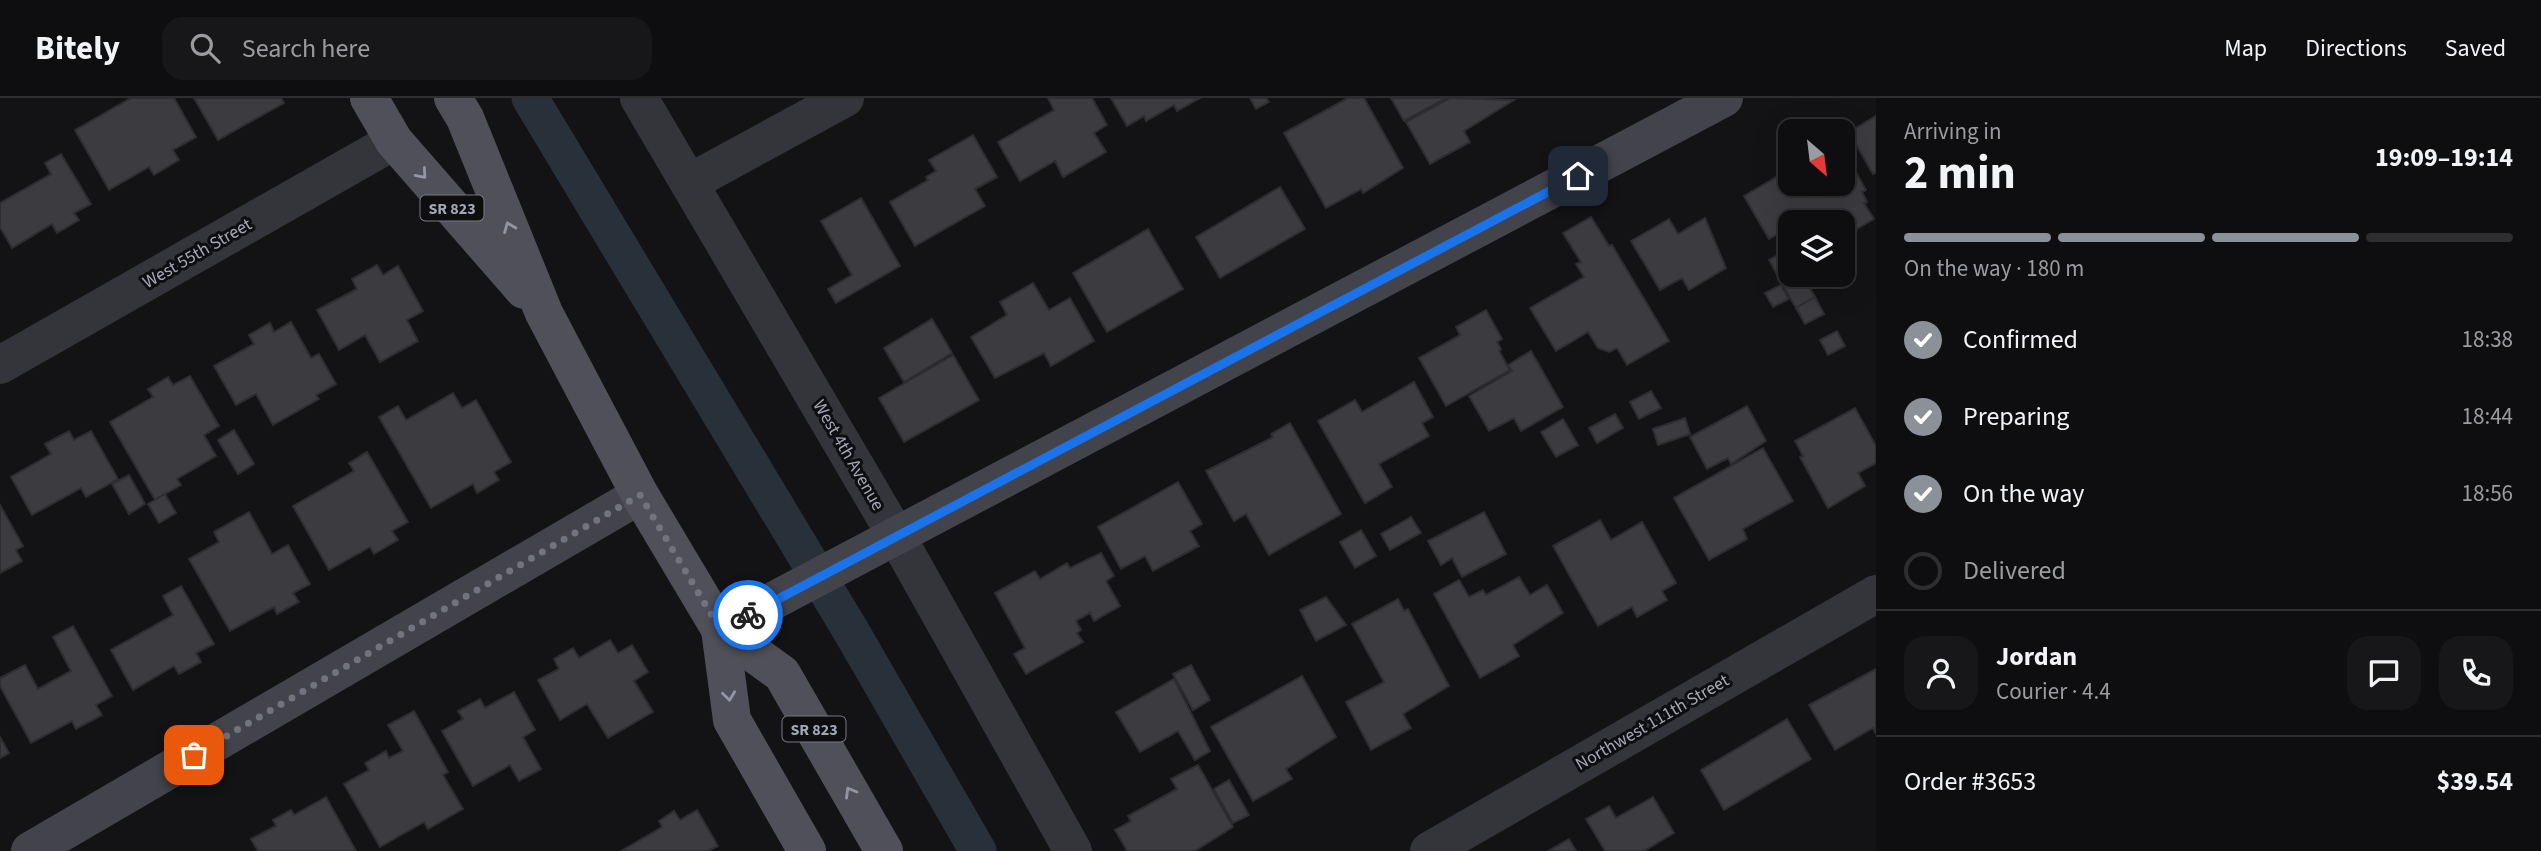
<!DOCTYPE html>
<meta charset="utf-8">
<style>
body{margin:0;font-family:"Source Sans 3",sans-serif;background:#171719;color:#f1f3f6;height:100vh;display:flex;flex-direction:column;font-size:26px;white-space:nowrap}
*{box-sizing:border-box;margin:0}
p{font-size:23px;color:#9b9c9f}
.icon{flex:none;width:38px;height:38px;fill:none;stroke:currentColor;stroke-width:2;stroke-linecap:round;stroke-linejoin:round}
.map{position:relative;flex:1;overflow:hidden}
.drawer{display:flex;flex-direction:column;background:#0e0e10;width:665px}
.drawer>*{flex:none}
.needle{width:46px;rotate:152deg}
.fabs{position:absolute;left:1778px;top:21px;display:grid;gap:14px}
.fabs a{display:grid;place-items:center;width:77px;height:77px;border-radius:14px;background:#0e0e10;box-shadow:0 7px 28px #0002,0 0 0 2px #2e2e30;font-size:35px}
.pin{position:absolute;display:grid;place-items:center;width:60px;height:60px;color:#fff;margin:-30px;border-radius:14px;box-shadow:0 4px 10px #0006}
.courier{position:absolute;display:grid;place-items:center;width:70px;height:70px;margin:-35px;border:5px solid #1a73e8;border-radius:50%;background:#fff;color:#222;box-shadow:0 2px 9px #0007}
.summary em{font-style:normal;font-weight:700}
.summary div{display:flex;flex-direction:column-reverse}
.summary{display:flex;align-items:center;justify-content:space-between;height:119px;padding:0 28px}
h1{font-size:46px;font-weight:700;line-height:52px}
.bar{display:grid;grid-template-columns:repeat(4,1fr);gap:10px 7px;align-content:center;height:84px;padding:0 28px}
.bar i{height:9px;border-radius:5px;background:#2e2e30}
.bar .selected{background:#8c9099}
.bar p{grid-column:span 4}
.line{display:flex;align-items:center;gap:18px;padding:0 28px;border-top:2px solid #2e2e30}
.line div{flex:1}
.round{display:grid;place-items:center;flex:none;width:74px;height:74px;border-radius:21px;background:#171719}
ol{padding:0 28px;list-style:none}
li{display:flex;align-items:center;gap:21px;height:77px}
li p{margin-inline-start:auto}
li .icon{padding:7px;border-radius:50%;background:#8c9099;color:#fff;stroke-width:4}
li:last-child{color:#9b9c9f}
li i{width:38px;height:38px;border:4px solid #2e2e30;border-radius:50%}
header{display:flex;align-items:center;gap:42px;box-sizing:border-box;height:98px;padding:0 35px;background:#0e0e10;border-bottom:2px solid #2e2e30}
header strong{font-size:33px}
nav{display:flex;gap:38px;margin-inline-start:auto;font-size:24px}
.search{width:490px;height:63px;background:#171719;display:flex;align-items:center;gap:18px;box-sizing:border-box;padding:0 24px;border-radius:21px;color:#9b9c9f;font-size:26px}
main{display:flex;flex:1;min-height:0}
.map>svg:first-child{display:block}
</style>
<header>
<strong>Bitely</strong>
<div class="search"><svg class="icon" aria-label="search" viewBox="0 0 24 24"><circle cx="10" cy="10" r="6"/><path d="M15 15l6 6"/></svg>Search here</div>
<nav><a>Map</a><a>Directions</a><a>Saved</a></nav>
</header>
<main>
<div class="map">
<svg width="1876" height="753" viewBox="0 0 1876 753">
<rect width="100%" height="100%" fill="#131315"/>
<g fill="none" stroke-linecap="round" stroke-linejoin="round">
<!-- canal -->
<polyline stroke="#28303a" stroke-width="37" points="530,0 851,533 978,753"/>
</g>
<!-- building -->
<g fill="#3b3b40" stroke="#2e2d31" stroke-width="2">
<polygon points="131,0 174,0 196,39 173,52 179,62 154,77 149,69 109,92 75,32"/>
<polygon points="194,0 281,0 284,5 218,42"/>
<polygon points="1048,0 1092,0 1107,27 1094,35 1106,54 1063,79 1055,63 1020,83 998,44 1054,12"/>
<polygon points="1111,0 1200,0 1177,13 1174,7 1146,23 1144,18 1127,28"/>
<polygon points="1250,0 1266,0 1269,4 1256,11"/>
<polygon points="1348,0 1364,0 1403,70 1363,95 1361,91 1326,110 1284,35"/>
<polygon points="1391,0 1446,0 1404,23"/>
<polygon points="1450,0 1514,2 1464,33 1470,44 1430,66 1406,24"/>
<polygon points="1876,18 1876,74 1873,76 1849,34"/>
<polygon points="973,37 997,79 975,91 985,108 915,148 890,104 928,82 926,79 936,73 929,62"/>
<polygon points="1843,52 1866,92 1862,94 1867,104 1864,105 1874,121 1843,139 1843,124 1790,124 1790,141 1785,132 1769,141 1744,98 1790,71 1790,86 1843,86"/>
<polygon points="61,56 91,106 74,115 79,122 57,135 52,126 12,150 0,129 0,105 51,76 45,65"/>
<polygon points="1280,89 1305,131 1220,180 1196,139"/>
<polygon points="861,100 900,168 836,205 828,191 852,177 821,123"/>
<polygon points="1591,119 1609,148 1612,147 1669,243 1627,267 1617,250 1609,254 1598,250 1588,234 1556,253 1530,210 1584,179 1576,166 1581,164 1563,135"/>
<polygon points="1705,120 1726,170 1689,192 1682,180 1660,192 1631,143 1669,121 1678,136"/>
<polygon points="1148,131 1183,191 1107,234 1073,175"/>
<polygon points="1785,153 1790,162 1790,177 1799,178 1783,187 1769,162"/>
<polygon points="377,167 383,177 398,168 423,213 407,222 418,243 380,264 365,237 339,252 317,212 357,191 352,181"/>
<polygon points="1803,178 1815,199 1796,210 1784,189"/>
<polygon points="1033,185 1049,212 1070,200 1094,243 1051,268 1044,255 995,280 971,239 1007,217 1000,204"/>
<polygon points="1781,187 1789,201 1773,209 1765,195"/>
<polygon points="1815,199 1824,216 1805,226 1796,210"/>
<polygon points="1486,212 1502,241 1497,244 1501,251 1499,253 1510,272 1446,308 1419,260 1460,237 1456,229"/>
<polygon points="932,221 952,255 904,284 884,250"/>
<polygon points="291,224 311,260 319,256 336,286 316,297 319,301 273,327 256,296 236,307 214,268 254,246 249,237 270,225 274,234"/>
<polygon points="1837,233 1845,248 1828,257 1820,242"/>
<polygon points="1531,253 1563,309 1521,333 1514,320 1489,333 1469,298 1512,273 1508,267"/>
<polygon points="953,257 979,302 904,344 879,300"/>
<polygon points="190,278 219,328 204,337 216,358 177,381 181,387 155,402 110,324 153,299 148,291 168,279 173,287"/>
<polygon points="1414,284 1433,319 1422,325 1429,338 1379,366 1392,389 1365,405 1318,323 1355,302 1362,314"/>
<polygon points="1651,293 1661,310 1639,321 1630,304"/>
<polygon points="453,295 462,310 476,302 511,364 494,374 499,382 477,395 473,386 431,410 379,319 398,308 406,322"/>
<polygon points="1747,308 1766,343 1731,366 1728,360 1707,371 1690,339"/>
<polygon points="1855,310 1876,348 1876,365 1858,375 1865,388 1828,410 1800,359 1803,358 1795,343"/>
<polygon points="1615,316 1623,330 1597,345 1589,330"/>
<polygon points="1685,320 1690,336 1658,347 1653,331"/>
<polygon points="1563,321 1578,347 1556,359 1541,334"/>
<polygon points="1290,325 1341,416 1269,457 1246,416 1234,423 1206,373 1273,339 1271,336"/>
<polygon points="234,332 254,366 238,376 218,342"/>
<polygon points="69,333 74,342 91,333 118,381 86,399 81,390 32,417 11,379 51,356 45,346"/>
<polygon points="1763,350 1793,403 1743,431 1747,441 1709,462 1674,400"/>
<polygon points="367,354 408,424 392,433 398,442 374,456 370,449 329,472 293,408 354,373 349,365"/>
<polygon points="129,377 145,406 129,416 112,386"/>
<polygon points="1178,384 1202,426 1190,433 1199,448 1153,473 1145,458 1121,471 1098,429"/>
<polygon points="165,396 176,415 159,425 148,406"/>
<polygon points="0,407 23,448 16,452 22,463 0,475"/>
<polygon points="249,414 272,456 288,447 310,486 293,495 299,504 277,516 274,509 230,533 189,461 219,444 214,434"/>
<polygon points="1484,414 1506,456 1462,479 1452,460 1441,467 1428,443"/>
<polygon points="1411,419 1421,435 1390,452 1381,436"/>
<polygon points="1600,422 1611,442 1642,424 1676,485 1662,493 1667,502 1637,519 1632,509 1598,528 1553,448"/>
<polygon points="1361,432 1376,458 1355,470 1340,444"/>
<polygon points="1101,455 1114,478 1106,483 1120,508 1094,523 1090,515 1076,523 1081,532 1077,535 1083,544 1026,576 1014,556 1025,550 995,495 1035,473 1040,481 1067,465 1070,470"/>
<polygon points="1519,479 1530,497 1547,487 1563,515 1513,547 1519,558 1480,580 1434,496 1459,482 1469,499 1483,492 1486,497"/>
<polygon points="181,488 214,546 196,555 201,564 179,576 174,568 133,592 111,552 173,517 163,498"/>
<polygon points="1326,499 1346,527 1316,543 1300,512"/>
<polygon points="1398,501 1404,513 1408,511 1449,588 1403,616 1411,630 1371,652 1346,604 1384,584 1352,526"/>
<polygon points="73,528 112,598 96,607 102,617 76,631 72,623 31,645 0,588 0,580 25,567 38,591 71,573 53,539"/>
<polygon points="610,542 618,555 632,547 648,574 634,583 653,614 608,640 587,606 560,622 538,582 559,571 554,561 573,550 579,560"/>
<polygon points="1191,567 1210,602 1193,612 1173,576"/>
<polygon points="1876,571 1876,636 1873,630 1835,652 1809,607"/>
<polygon points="1302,578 1336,639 1286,671 1292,681 1253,703 1211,629"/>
<polygon points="1174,581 1210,653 1195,662 1178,633 1140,654 1116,614"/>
<polygon points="514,594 535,632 523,639 541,671 519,683 510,667 473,688 442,633 463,621 458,613 480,601 485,610"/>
<polygon points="414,613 448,674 443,677 463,711 428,731 424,724 380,749 344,686 369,672 365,665 386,653 389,660 403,653 388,627"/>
<polygon points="1787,621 1811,661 1724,712 1701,672"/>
<polygon points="0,639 9,655 0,660"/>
<polygon points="1198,667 1233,729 1195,753 1127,753 1115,732 1131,723 1128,718 1177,691 1171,681"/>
<polygon points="1229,682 1249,717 1233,725 1214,691"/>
<polygon points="326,699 356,753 258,753 251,741 276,728 273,722 291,712 294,717"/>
<polygon points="1653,699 1674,735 1644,753 1605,753 1586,721 1609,708 1616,720"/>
<polygon points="697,712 718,748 708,753 621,753 662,729 659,723 674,713 680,722"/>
<polygon points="1569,741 1576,753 1548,753"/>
</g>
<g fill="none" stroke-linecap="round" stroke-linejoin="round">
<!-- street -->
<g stroke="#34343b" stroke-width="38">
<polyline points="639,0 897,439 1073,753"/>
<polyline points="689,85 845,0"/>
<polyline points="0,267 394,43"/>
<polyline points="1429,753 1876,496"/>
</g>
<!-- secondary -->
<g stroke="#42434b" stroke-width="38">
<polyline points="720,531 1724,0"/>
<polyline points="30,753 640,397"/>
</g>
<!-- primary -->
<g stroke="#50505a" stroke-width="38">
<polyline points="369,0 394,43 524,192"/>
<polyline points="453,0 465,20 544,215 640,397 720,531 782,576 884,753"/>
<polyline points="720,531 732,622 807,753"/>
</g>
</g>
<!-- one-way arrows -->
<defs><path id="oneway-chevron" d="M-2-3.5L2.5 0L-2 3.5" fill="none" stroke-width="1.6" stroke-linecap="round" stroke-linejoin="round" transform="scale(1.75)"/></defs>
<g stroke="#9296a4">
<use href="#oneway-chevron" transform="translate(422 76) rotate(49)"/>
<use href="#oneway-chevron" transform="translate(509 129) rotate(-112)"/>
<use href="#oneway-chevron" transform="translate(729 598) rotate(83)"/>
<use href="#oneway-chevron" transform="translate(850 694) rotate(-120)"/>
</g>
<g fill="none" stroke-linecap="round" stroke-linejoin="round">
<!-- done -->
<polyline stroke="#71737e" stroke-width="7" stroke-dasharray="0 12.6" points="194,657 640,397 720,531 748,517"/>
<!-- route -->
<polyline stroke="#1a73e8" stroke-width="9" points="748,517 1578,78"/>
</g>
<g text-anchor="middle" stroke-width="6" stroke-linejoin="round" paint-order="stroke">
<!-- shield labels -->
<g fill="#0e0e10" stroke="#767985" stroke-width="2">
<rect x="420.5" y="97.5" width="63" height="25" rx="5"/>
<rect x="782.5" y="618.5" width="63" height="25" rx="5"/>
</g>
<g font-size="16" font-weight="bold" fill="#a3a7b7">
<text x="452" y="116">SR 823</text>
<text x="814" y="637">SR 823</text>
</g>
<!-- street labels -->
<g font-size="18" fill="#a3a7b7" stroke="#0e0e10">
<text transform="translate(197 155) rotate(-30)" y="6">West 55th Street</text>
<text transform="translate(849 357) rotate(60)" y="6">West 4th Avenue</text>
<text transform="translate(1652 624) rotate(-30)" y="6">Northwest 111th Street</text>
</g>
</g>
</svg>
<div class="fabs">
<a><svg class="needle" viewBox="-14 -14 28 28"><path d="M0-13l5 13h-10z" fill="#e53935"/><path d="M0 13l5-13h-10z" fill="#9b9c9f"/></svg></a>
<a><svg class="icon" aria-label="layers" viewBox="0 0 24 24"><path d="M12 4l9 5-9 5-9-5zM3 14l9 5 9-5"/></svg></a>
</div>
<div class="pin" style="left:194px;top:657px;background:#ea580c"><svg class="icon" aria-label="bag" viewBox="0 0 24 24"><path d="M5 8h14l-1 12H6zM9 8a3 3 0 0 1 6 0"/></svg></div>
<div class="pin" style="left:1578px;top:78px;background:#1f2937"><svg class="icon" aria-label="home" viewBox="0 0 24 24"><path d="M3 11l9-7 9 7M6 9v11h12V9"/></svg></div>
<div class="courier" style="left:748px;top:517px"><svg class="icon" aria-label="bike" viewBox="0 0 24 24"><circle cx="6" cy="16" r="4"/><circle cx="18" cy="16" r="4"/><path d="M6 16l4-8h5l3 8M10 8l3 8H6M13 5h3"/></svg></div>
</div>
<section class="drawer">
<div class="summary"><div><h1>2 min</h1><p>Arriving in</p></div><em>19:09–19:14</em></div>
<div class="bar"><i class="selected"></i><i class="selected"></i><i class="selected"></i><i></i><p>On the way · 180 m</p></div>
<ol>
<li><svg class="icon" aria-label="check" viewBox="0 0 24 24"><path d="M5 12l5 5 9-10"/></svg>Confirmed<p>18:38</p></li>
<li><svg class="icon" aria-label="check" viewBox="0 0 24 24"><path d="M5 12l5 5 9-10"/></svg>Preparing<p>18:44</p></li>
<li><svg class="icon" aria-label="check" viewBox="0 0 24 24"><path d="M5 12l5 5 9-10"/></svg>On the way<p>18:56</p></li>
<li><i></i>Delivered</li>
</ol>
<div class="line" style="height:126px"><a class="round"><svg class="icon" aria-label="person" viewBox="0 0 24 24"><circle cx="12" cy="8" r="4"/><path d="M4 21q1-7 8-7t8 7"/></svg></a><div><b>Jordan</b><p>Courier · 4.4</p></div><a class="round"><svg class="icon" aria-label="chat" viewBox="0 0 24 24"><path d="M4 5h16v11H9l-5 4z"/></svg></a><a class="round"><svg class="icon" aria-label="phone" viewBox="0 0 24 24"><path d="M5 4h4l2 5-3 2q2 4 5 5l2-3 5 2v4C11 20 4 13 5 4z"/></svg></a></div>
<div class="line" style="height:91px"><div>Order #3653</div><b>$39.54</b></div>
</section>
</main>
